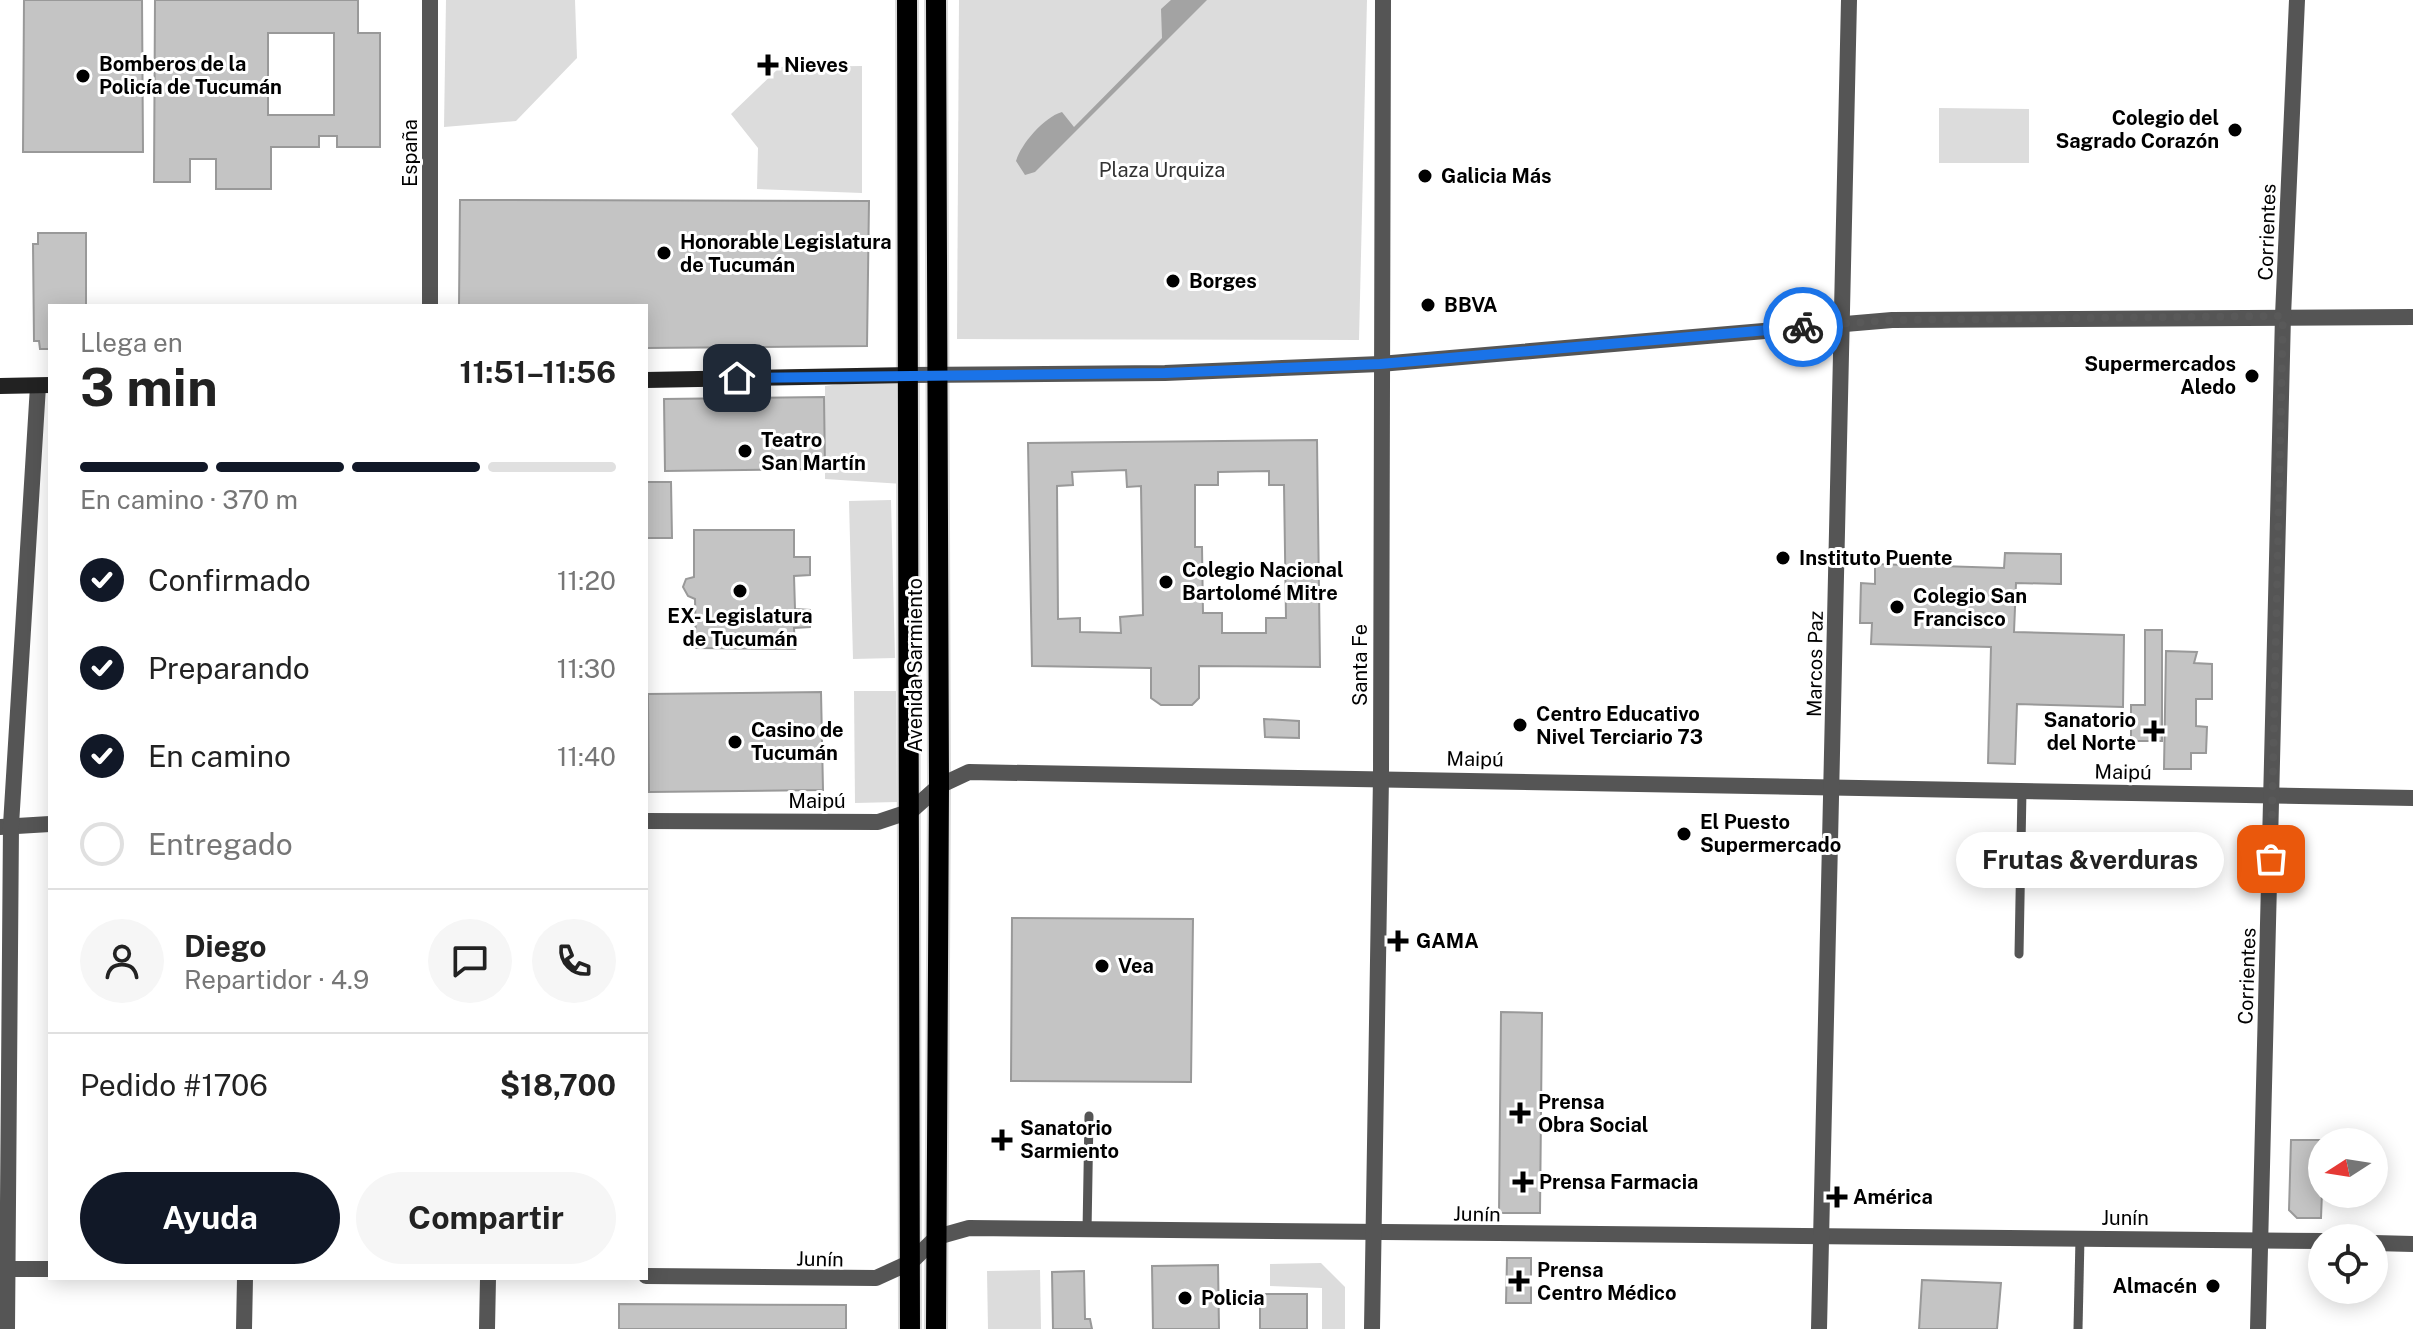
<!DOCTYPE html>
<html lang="es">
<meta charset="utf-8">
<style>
body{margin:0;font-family:"Public Sans",sans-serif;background:#f6f6f6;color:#222;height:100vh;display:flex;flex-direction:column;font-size:30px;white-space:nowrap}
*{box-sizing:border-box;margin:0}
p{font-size:26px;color:#767676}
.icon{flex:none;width:44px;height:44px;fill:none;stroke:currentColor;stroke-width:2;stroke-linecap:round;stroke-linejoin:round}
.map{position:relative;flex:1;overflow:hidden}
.panel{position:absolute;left:48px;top:304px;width:600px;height:976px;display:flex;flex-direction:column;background:#fff;border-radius:0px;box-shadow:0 4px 20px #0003}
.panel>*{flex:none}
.needle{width:52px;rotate:258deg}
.buttons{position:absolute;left:2308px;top:1128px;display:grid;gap:16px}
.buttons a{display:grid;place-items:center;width:80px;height:80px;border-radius:50%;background:#fff;box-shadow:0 4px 20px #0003;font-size:40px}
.pin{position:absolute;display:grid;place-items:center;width:68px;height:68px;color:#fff;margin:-34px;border-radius:16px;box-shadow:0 4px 12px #0006}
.courier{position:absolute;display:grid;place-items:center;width:80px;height:80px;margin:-40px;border:6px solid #1a73e8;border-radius:50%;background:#fff;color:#222;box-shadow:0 2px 10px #0007}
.bubble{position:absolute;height:56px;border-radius:28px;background:#fff;box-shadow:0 4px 20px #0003;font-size:26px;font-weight:700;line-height:56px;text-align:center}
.head em{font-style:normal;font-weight:700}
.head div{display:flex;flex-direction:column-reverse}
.head{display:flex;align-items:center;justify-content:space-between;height:136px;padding:0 32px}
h1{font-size:52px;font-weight:700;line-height:60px}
.bar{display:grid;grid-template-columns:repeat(4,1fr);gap:12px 8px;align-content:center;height:96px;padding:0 32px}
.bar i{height:10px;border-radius:6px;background:#e0e0e0}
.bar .selected{background:#111827}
.bar p{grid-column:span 4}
.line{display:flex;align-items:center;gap:20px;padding:0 32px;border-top:2px solid #e0e0e0}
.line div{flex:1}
.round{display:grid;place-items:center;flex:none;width:84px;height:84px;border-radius:42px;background:#f6f6f6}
ol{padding:0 32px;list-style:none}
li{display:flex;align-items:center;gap:24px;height:88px}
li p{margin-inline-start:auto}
li .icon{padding:8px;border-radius:50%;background:#111827;color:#fff;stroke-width:4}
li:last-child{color:#767676}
li i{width:44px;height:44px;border:4px solid #e0e0e0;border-radius:50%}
.cta{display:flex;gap:16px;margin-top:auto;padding:16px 32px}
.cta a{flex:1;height:92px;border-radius:48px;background:#111827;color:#fff;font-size:32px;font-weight:700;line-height:92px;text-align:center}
.cta a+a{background:#f6f6f6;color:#222}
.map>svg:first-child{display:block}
</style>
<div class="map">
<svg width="2413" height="1329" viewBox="0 0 2413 1329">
<rect width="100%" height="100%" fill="#fff"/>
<!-- green -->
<g fill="#dcdcdc">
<polygon points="446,0 575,0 577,58 516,121 444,127"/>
<polygon points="959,0 1367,0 1359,340 957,339"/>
<polygon points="862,66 862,193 757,189 758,148 731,114 780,67"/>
<polygon points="1939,108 2029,109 2029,163 1939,163"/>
<polygon points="910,375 903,484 825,479 825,386"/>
<polygon points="891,500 895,658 853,659 849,501"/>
<polygon points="854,691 896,691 897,802 855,803"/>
<polygon points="1321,1263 1345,1287 1345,1329 1322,1329 1322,1288 1270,1286 1270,1264"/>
<polygon points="1040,1270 1041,1329 988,1329 987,1271"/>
</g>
<!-- water -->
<path fill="#a3a3a3" d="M 1171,0 L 1207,0 L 1035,172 L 1025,175 L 1016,161 C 1021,144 1044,117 1062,112 L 1074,127 L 1162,38 L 1161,9 Z"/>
<!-- building -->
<g fill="#c4c4c4" stroke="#999" stroke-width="2" fill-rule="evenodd">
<polygon points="24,0 142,0 143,152 23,152"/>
<path d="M 155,0 L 358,0 L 358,33 L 380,33 L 380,147 L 337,147 L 337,136 L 319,136 L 319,147 L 271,147 L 271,189 L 216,189 L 216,159 L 190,159 L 190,182 L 154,182 ZM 268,33 L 334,33 L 334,115 L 268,115 Z"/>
<polygon points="460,200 869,201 867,346 646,348 646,306 459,306"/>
<polygon points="38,233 86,233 86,306 50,306 50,349 40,349 39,341 34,341 33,244 38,244"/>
<polygon points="824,397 825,469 665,471 664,399"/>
<path d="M 1317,440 L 1320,667 L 1199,666 L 1199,698 L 1192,705 L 1161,705 L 1151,698 L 1151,668 L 1032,666 L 1028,443 ZM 1126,470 L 1127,487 L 1141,486 L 1143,615 L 1120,617 L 1121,633 L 1080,632 L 1080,618 L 1058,619 L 1057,486 L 1073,485 L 1072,472 ZM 1269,471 L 1269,485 L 1284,485 L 1286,618 L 1266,618 L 1266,633 L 1222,633 L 1222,613 L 1203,613 L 1202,547 L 1195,547 L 1195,485 L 1218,485 L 1218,472 Z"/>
<polygon points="646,482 671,482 672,538 646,538"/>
<polygon points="694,530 794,530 794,557 810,557 810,575 794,576 795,609 810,610 810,627 794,628 795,649 696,648 695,599 688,596 683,587 686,579 694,577"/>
<polygon points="2005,553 2061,554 2061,584 2016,583 2014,632 2124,635 2123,707 2017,704 2015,764 1988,763 1991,647 1871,644 1872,623 1860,623 1861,583 1875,584 1875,564 2004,568"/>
<polygon points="2145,630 2162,630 2162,741 2131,741 2131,705 2145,705"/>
<polygon points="2166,651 2197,652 2194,663 2212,664 2212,699 2196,699 2196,726 2207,727 2206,753 2191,753 2191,769 2164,769"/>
<polygon points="821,692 823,790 649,792 648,694"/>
<polygon points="1264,719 1299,721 1299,738 1265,737"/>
<polygon points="1012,918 1193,919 1191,1082 1011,1081"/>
<polygon points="1501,1012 1542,1013 1540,1213 1499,1213"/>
<polygon points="2291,1140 2324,1140 2321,1218 2297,1218 2289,1210"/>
<polygon points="1507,1258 1531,1258 1531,1303 1506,1303"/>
<polygon points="1218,1265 1219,1329 1153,1329 1152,1266"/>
<polygon points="1084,1271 1085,1319 1090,1319 1092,1329 1053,1329 1052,1272"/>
<polygon points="1922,1280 2001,1283 1997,1329 1919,1329"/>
<rect x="1260" y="1294" width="47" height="35"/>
<polygon points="619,1304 846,1305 846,1329 619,1329"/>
</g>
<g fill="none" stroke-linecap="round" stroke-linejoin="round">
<defs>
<g id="primary">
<polyline points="907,0 910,1329"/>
<polyline points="936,0 939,786 936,1329"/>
</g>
</defs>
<!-- primary casing -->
<use href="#primary" stroke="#dbdbdb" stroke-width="24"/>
<!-- lane -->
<g stroke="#555" stroke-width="9">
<polyline points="2019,954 2022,790"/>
<polyline points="1087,1231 1089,1116"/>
<polyline points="2078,1329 2080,1238"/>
</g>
<!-- street -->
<g stroke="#555" stroke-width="16">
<polyline points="430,306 430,0"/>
<polyline points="910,375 1165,373 1380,364 1892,320 2413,317"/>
<polyline points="646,821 878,822 911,811 939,786 969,772 2413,798"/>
<polyline points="0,827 50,824"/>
<polyline points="2374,1243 2413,1244"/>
<polyline points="0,1269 50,1269"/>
<polyline points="646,1276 876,1278 911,1262 937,1237 969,1228 2322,1241"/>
<polyline points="7,1329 11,825 38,386"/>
<polyline points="244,1329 245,1278"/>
<polyline points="487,1329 488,1278"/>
<polyline points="1372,1329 1381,777 1383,0"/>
<polyline points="1819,1329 1849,0"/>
<polyline points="2258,1329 2283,316 2297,0"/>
</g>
<!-- secondary -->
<g stroke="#222" stroke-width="16">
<polyline points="646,380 910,375"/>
<polyline points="0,386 50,385"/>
</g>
<!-- primary -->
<use href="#primary" stroke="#000" stroke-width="20"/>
</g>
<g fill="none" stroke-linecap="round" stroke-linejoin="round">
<!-- done -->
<polyline stroke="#595959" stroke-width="8" stroke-dasharray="0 14.4" points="1803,327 1892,320 2283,316 2271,859"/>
<!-- route -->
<polyline stroke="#1a73e8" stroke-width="10" points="737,378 1165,373 1380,364 1803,327"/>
</g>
<!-- markers -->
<g fill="#000" stroke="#fff" stroke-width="3">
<path d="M764 53h8v8h8v8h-8v8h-8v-8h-8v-8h8z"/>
<circle cx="83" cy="76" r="8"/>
<circle cx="2235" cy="130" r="8"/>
<circle cx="1425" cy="176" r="8"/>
<circle cx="664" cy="253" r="8"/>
<circle cx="1173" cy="281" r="8"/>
<circle cx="1428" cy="305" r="8"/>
<circle cx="2252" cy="376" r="8"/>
<circle cx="745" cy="451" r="8"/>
<circle cx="1783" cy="558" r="8"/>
<circle cx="1166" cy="582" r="8"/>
<circle cx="740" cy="591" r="8"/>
<circle cx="1897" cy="607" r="8"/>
<circle cx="1520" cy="725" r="8"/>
<path d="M2150 719h8v8h8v8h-8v8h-8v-8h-8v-8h8z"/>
<circle cx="735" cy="742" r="8"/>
<circle cx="1684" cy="834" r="8"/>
<path d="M1394 929h8v8h8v8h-8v8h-8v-8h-8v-8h8z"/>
<circle cx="1102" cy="966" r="8"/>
<path d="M1516 1101h8v8h8v8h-8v8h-8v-8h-8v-8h8z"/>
<path d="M998 1128h8v8h8v8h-8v8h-8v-8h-8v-8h8z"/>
<path d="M1519 1170h8v8h8v8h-8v8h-8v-8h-8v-8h8z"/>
<path d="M1833 1185h8v8h8v8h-8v8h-8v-8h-8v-8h8z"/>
<path d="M1515 1269h8v8h8v8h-8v8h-8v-8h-8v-8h8z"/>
<circle cx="2213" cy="1286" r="8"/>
<circle cx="1185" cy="1298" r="8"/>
</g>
<g text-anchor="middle" stroke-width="6" stroke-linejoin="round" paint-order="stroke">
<!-- poi labels -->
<g font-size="20" font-weight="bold" fill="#000" stroke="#fff" text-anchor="start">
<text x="99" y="71">Bomberos de la<tspan x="99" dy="23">Policía de Tucumán</tspan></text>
<text x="784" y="72">Nieves</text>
<text x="2219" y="125" text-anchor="end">Colegio del<tspan x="2219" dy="23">Sagrado Corazón</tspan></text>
<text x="1441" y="183">Galicia Más</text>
<text x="680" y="249">Honorable Legislatura<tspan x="680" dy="23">de Tucumán</tspan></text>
<text x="1189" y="288">Borges</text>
<text x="1444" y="312">BBVA</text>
<text x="2236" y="371" text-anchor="end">Supermercados<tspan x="2236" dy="23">Aledo</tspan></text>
<text x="761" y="447">Teatro<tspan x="761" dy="23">San Martín</tspan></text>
<text x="1799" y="565">Instituto Puente</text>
<text x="1182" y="577">Colegio Nacional<tspan x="1182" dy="23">Bartolomé Mitre</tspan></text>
<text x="1913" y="603">Colegio San<tspan x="1913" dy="23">Francisco</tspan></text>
<text x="740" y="623" text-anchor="middle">EX- Legislatura<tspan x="740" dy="23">de Tucumán</tspan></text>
<text x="1536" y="721">Centro Educativo<tspan x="1536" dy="23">Nivel Terciario 73</tspan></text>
<text x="2136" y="727" text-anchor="end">Sanatorio<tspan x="2136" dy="23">del Norte</tspan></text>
<text x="751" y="737">Casino de<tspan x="751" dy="23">Tucumán</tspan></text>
<text x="1700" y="829">El Puesto<tspan x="1700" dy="23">Supermercado</tspan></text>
<text x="1416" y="948">GAMA</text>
<text x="1118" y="973">Vea</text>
<text x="1538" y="1109">Prensa<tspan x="1538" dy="23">Obra Social</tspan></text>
<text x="1020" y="1135">Sanatorio<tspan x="1020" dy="23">Sarmiento</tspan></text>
<text x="1539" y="1189">Prensa Farmacia</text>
<text x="1853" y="1204">América</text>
<text x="1537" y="1277">Prensa<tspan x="1537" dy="23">Centro Médico</tspan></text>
<text x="2197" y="1293" text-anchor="end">Almacén</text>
<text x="1201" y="1305">Policia</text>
</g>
<!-- street labels -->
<g font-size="20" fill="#000" stroke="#fff">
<text transform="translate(410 153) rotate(-90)" y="7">España</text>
<text transform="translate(2267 232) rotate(-88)" y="7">Corrientes</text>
<text transform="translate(1815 664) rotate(-89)" y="7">Marcos Paz</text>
<text transform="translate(915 665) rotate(-90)" y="7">Avenida Sarmiento</text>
<text transform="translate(1360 665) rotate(-90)" y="7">Santa Fe</text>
<text transform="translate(1475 759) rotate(1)" y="7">Maipú</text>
<text transform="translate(2123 772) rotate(1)" y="7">Maipú</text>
<text x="817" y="808">Maipú</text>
<text transform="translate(2247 976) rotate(-88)" y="7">Corrientes</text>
<text transform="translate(1477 1214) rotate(1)" y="7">Junín</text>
<text x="2125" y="1225">Junín</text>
<text transform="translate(820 1259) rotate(1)" y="7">Junín</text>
</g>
<!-- park labels -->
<g font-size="20" fill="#333" stroke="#fff">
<text x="1162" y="177">Plaza Urquiza</text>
</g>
</g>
</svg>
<div class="buttons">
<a><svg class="needle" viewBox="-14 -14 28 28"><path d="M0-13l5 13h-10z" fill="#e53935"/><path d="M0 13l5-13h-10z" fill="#767676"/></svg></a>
<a><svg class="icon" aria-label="locate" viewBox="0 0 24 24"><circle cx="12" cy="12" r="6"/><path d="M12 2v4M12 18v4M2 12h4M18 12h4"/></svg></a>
</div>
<div class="pin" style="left:2271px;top:859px;background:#ea580c"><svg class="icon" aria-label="bag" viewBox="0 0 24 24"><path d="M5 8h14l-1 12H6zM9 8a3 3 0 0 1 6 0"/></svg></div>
<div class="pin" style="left:737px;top:378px;background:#1f2937"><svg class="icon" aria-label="home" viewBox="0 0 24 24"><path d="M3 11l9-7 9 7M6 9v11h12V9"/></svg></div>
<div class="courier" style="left:1803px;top:327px"><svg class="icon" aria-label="bike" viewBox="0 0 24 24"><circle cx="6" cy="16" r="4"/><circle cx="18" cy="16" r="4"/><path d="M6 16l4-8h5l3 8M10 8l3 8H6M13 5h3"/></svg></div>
<div class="bubble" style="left:1956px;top:832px;width:268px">Frutas &amp;verduras</div>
<section class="panel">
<div class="head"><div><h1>3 min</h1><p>Llega en</p></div><em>11:51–11:56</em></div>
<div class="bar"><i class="selected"></i><i class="selected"></i><i class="selected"></i><i></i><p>En camino · 370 m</p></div>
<ol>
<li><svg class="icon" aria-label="check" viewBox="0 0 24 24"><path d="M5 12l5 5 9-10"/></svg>Confirmado<p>11:20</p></li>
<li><svg class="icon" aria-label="check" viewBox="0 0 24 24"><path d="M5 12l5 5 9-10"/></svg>Preparando<p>11:30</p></li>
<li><svg class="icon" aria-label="check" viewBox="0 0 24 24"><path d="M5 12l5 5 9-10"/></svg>En camino<p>11:40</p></li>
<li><i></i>Entregado</li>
</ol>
<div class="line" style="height:144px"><a class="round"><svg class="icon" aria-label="person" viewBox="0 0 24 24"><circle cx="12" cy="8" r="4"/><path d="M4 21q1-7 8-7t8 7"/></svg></a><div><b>Diego</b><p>Repartidor · 4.9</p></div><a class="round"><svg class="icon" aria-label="chat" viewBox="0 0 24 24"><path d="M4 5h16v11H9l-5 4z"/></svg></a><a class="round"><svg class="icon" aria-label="phone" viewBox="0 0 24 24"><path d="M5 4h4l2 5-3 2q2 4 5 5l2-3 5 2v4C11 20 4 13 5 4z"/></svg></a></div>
<div class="line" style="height:104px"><div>Pedido #1706</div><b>$18,700</b></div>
<div class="cta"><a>Ayuda</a><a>Compartir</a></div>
</section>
</div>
